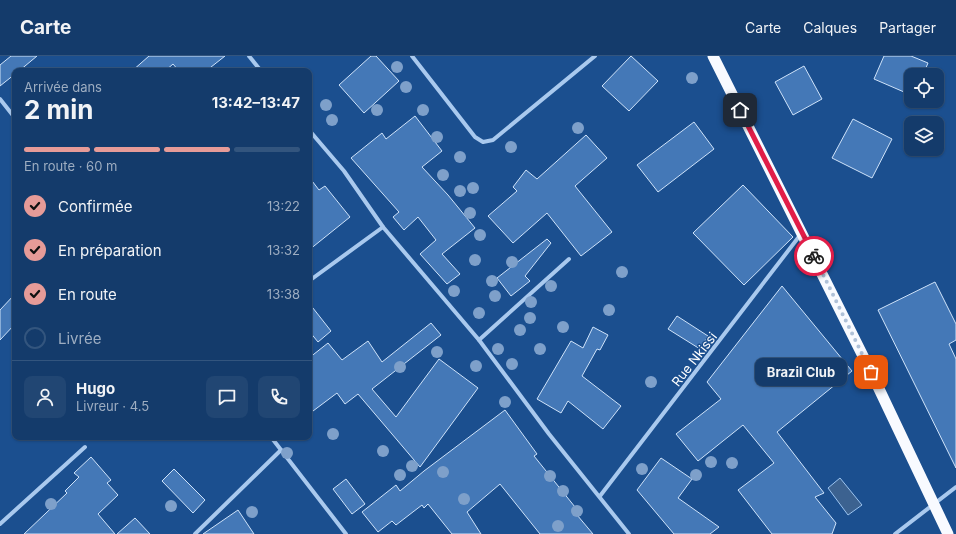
<!DOCTYPE html>
<html lang="fr">
<meta charset="utf-8">
<style>
body{margin:0;font-family:Inter,sans-serif;background:#214673;color:#f1f3f6;height:100vh;display:flex;flex-direction:column;font-size:15px;white-space:nowrap}
*{box-sizing:border-box;margin:0}
p{font-size:13px;color:#9dadc1}
.icon{flex:none;width:22px;height:22px;fill:none;stroke:currentColor;stroke-width:2;stroke-linecap:round;stroke-linejoin:round}
.map{position:relative;flex:1;overflow:hidden}
.details{position:absolute;left:12px;top:12px;width:300px;height:372px;display:flex;flex-direction:column;background:#143b6b;border-radius:8px;box-shadow:0 1px 3px #0004,0 0 0 1px #33557e}
.details>*{flex:none}
.tools{position:absolute;left:904px;top:12px;display:grid;gap:8px}
.tools a{display:grid;place-items:center;width:40px;height:40px;border-radius:8px;background:#143b6b;box-shadow:0 1px 3px #0004,0 0 0 1px #33557e;font-size:20px}
.pin{position:absolute;display:grid;place-items:center;width:34px;height:34px;color:#fff;margin:-17px;border-radius:8px;box-shadow:0 2px 6px #0006}
.courier{position:absolute;display:grid;place-items:center;width:40px;height:40px;margin:-20px;border:3px solid #e11d48;border-radius:50%;background:#fff;color:#222;box-shadow:0 1px 5px #0007}
.bubble{position:absolute;height:28px;border-radius:8px;background:#143b6b;box-shadow:0 1px 3px #0004,0 0 0 1px #33557e;font-size:13px;font-weight:700;line-height:28px;text-align:center}
.headline em{font-style:normal;font-weight:700}
.headline div{display:flex;flex-direction:column-reverse}
.headline{display:flex;align-items:center;justify-content:space-between;height:68px;padding:0 12px}
h1{font-size:26px;font-weight:700;line-height:30px}
.bar{display:grid;grid-template-columns:repeat(4,1fr);gap:6px 4px;align-content:center;height:48px;padding:0 12px}
.bar i{height:5px;border-radius:3px;background:#33557e}
.bar .on{background:#e69b98}
.bar p{grid-column:span 4}
.line{display:flex;align-items:center;gap:10px;padding:0 12px;border-top:1px solid #33557e}
.line div{flex:1}
.round{display:grid;place-items:center;flex:none;width:42px;height:42px;border-radius:8px;background:#214673}
ol{padding:0 12px;list-style:none}
li{display:flex;align-items:center;gap:12px;height:44px}
li p{margin-inline-start:auto}
li .icon{padding:4px;border-radius:50%;background:#e69b98;color:#111;stroke-width:4}
li:last-child{color:#9dadc1}
li i{width:22px;height:22px;border:2px solid #33557e;border-radius:50%}
header{display:flex;align-items:center;gap:24px;box-sizing:border-box;height:56px;padding:0 20px;background:#143b6b;border-bottom:1px solid #33557e}
header strong{font-size:19px}
nav{display:flex;gap:22px;margin-inline-start:auto;font-size:14px}
.map>svg:first-child{display:block}
</style>
<header>
<strong>Carte</strong>
<nav><a>Carte</a><a>Calques</a><a>Partager</a></nav>
</header>
<div class="map">
<svg width="956" height="478" viewBox="0 0 956 478">
<rect width="100%" height="100%" fill="#1b4f8f"/>
<!-- water -->
<polygon fill="#3c6290" stroke="#9cc4f0" points="840,422 862,449 848,459 828,432"/>
<!-- building -->
<g fill="#4478b7" stroke="#cfe3fa">
<polygon points="11,0 37,0 19,15 15,15 15,18 0,30 0,9"/>
<polygon points="149,0 225,0 206,15 179,15 173,8 165,15 132,15"/>
<polygon points="371,0 376,0 399,25 364,57 339,29"/>
<polygon points="631,0 658,25 629,55 602,30"/>
<polygon points="884,0 911,0 928,7 923,19 911,19 911,39 874,23"/>
<polygon points="804,10 822,43 793,59 775,26"/>
<polygon points="415,60 442,95 422,111 448,139 475,172 442,198 460,218 447,228 420,198 436,184 418,161 404,174 393,161 399,156 351,102 382,77 386,83"/>
<polygon points="853,63 892,83 872,122 832,102"/>
<polygon points="694,66 714,93 658,136 637,109"/>
<polygon points="586,79 607,102 575,130 612,176 581,200 547,157 513,187 488,160 517,135 513,131 526,114 537,123"/>
<polygon points="309,121 319,134 325,130 350,161 309,194"/>
<polygon points="743,129 793,181 744,229 693,177"/>
<polygon points="547,183 551,187 525,220 530,225 511,240 497,222"/>
<polygon points="935,226 956,268 956,284 949,288 956,303 956,412 878,254"/>
<polygon points="782,230 852,315 777,376 824,437 815,441 836,467 832,478 772,478 738,434 774,407 743,369 698,405 676,378 721,343 707,326"/>
<polygon points="15,238 15,268 0,284 0,254"/>
<polygon points="309,247 331,275 318,286 309,275"/>
<polygon points="677,260 708,280 700,293 668,273"/>
<polygon points="431,267 441,279 372,333 396,361 439,303 478,332 420,411 358,338 345,348 337,337 309,358 309,302 328,287 342,304 368,285 382,306"/>
<polygon points="593,271 608,279 600,294 597,293 582,320 621,350 603,373 568,345 561,357 537,343 571,285 583,292"/>
<polygon points="505,354 537,398 534,400 575,451 572,453 593,478 540,478 500,428 467,456 481,478 452,478 428,448 424,452 422,449 396,469 392,465 378,476 362,456 396,429 400,435 424,415"/>
<polygon points="91,401 111,424 107,427 118,439 98,458 115,478 24,478 67,437 65,435 79,421 74,417"/>
<polygon points="661,402 692,423 678,442 719,471 710,478 674,478 637,434"/>
<polygon points="174,413 205,444 193,457 162,425"/>
<polygon points="346,423 365,448 352,458 333,433"/>
<polygon points="238,454 254,478 203,478"/>
<polygon points="135,462 150,478 117,478"/>
</g>
<g fill="none" stroke-linecap="round" stroke-linejoin="round">
<!-- minor -->
<g stroke="#a9c9ee" stroke-width="4">
<polyline points="249,0 261,15"/>
<polyline points="412,0 475,81 483,86 493,84 595,0"/>
<polyline points="0,43 15,62"/>
<polyline points="309,74 344,115 383,171 479,284 549,378 629,478"/>
<polyline points="309,225 383,171"/>
<polyline points="479,284 569,203"/>
<polyline points="271,381 346,478"/>
<polyline points="600,440 801,178"/>
<polyline points="0,468 85,391"/>
<polyline points="195,478 281,394"/>
<polyline points="895,478 956,431"/>
</g>
<!-- trunk -->
<polyline stroke="#f8faff" stroke-width="11" points="713,0 871,316 948,478"/>
</g>
<!-- trees -->
<g fill="#7ea0ca">
<circle cx="397" cy="11" r="6"/>
<circle cx="692" cy="22" r="6"/>
<circle cx="406" cy="31" r="6"/>
<circle cx="326" cy="49" r="6"/>
<circle cx="377" cy="54" r="6"/>
<circle cx="423" cy="54" r="6"/>
<circle cx="332" cy="64" r="6"/>
<circle cx="578" cy="72" r="6"/>
<circle cx="437" cy="81" r="6"/>
<circle cx="511" cy="91" r="6"/>
<circle cx="460" cy="101" r="6"/>
<circle cx="443" cy="119" r="6"/>
<circle cx="473" cy="132" r="6"/>
<circle cx="460" cy="135" r="6"/>
<circle cx="470" cy="157" r="6"/>
<circle cx="480" cy="179" r="6"/>
<circle cx="475" cy="204" r="6"/>
<circle cx="512" cy="206" r="6"/>
<circle cx="622" cy="216" r="6"/>
<circle cx="492" cy="225" r="6"/>
<circle cx="551" cy="230" r="6"/>
<circle cx="454" cy="235" r="6"/>
<circle cx="495" cy="240" r="6"/>
<circle cx="531" cy="246" r="6"/>
<circle cx="609" cy="254" r="6"/>
<circle cx="479" cy="257" r="6"/>
<circle cx="530" cy="262" r="6"/>
<circle cx="563" cy="271" r="6"/>
<circle cx="520" cy="274" r="6"/>
<circle cx="498" cy="293" r="6"/>
<circle cx="540" cy="293" r="6"/>
<circle cx="437" cy="296" r="6"/>
<circle cx="512" cy="308" r="6"/>
<circle cx="476" cy="310" r="6"/>
<circle cx="400" cy="311" r="6"/>
<circle cx="651" cy="326" r="6"/>
<circle cx="505" cy="346" r="6"/>
<circle cx="333" cy="378" r="6"/>
<circle cx="383" cy="395" r="6"/>
<circle cx="287" cy="397" r="6"/>
<circle cx="711" cy="406" r="6"/>
<circle cx="732" cy="407" r="6"/>
<circle cx="412" cy="410" r="6"/>
<circle cx="642" cy="413" r="6"/>
<circle cx="443" cy="416" r="6"/>
<circle cx="400" cy="419" r="6"/>
<circle cx="696" cy="419" r="6"/>
<circle cx="550" cy="420" r="6"/>
<circle cx="563" cy="435" r="6"/>
<circle cx="464" cy="443" r="6"/>
<circle cx="51" cy="448" r="6"/>
<circle cx="171" cy="450" r="6"/>
<circle cx="577" cy="455" r="6"/>
<circle cx="252" cy="456" r="6"/>
<circle cx="558" cy="470" r="6"/>
</g>
<g fill="none" stroke-linecap="round" stroke-linejoin="round">
<!-- done -->
<polyline stroke="#afc1d8" stroke-width="4" stroke-dasharray="0 7.2" points="814,200 871,316"/>
<!-- route -->
<polyline stroke="#e11d48" stroke-width="5" points="740,54 814,200"/>
</g>
<g text-anchor="middle" stroke-width="3" stroke-linejoin="round" paint-order="stroke">
<!-- street labels -->
<g font-size="13" fill="#fff" stroke="#1b4f8f">
<text transform="translate(694 303) rotate(-52)" y="5">Rue Nkissi</text>
</g>
</g>
</svg>
<div class="tools">
<a><svg class="icon" aria-label="locate" viewBox="0 0 24 24"><circle cx="12" cy="12" r="6"/><path d="M12 2v4M12 18v4M2 12h4M18 12h4"/></svg></a>
<a><svg class="icon" aria-label="layers" viewBox="0 0 24 24"><path d="M12 4l9 5-9 5-9-5zM3 14l9 5 9-5"/></svg></a>
</div>
<div class="pin" style="left:871px;top:316px;background:#ea580c"><svg class="icon" aria-label="bag" viewBox="0 0 24 24"><path d="M5 8h14l-1 12H6zM9 8a3 3 0 0 1 6 0"/></svg></div>
<div class="pin" style="left:740px;top:54px;background:#1f2937"><svg class="icon" aria-label="home" viewBox="0 0 24 24"><path d="M3 11l9-7 9 7M6 9v11h12V9"/></svg></div>
<div class="courier" style="left:814px;top:200px"><svg class="icon" aria-label="bike" viewBox="0 0 24 24"><circle cx="6" cy="16" r="4"/><circle cx="18" cy="16" r="4"/><path d="M6 16l4-8h5l3 8M10 8l3 8H6M13 5h3"/></svg></div>
<div class="bubble" style="left:755px;top:302px;width:92px">Brazil Club</div>
<section class="details">
<div class="headline"><div><h1>2 min</h1><p>Arrivée dans</p></div><em>13:42–13:47</em></div>
<div class="bar"><i class="on"></i><i class="on"></i><i class="on"></i><i></i><p>En route · 60 m</p></div>
<ol>
<li><svg class="icon" aria-label="check" viewBox="0 0 24 24"><path d="M5 12l5 5 9-10"/></svg>Confirmée<p>13:22</p></li>
<li><svg class="icon" aria-label="check" viewBox="0 0 24 24"><path d="M5 12l5 5 9-10"/></svg>En préparation<p>13:32</p></li>
<li><svg class="icon" aria-label="check" viewBox="0 0 24 24"><path d="M5 12l5 5 9-10"/></svg>En route<p>13:38</p></li>
<li><i></i>Livrée</li>
</ol>
<div class="line" style="height:72px"><a class="round"><svg class="icon" aria-label="person" viewBox="0 0 24 24"><circle cx="12" cy="8" r="4"/><path d="M4 21q1-7 8-7t8 7"/></svg></a><div><b>Hugo</b><p>Livreur · 4.5</p></div><a class="round"><svg class="icon" aria-label="chat" viewBox="0 0 24 24"><path d="M4 5h16v11H9l-5 4z"/></svg></a><a class="round"><svg class="icon" aria-label="phone" viewBox="0 0 24 24"><path d="M5 4h4l2 5-3 2q2 4 5 5l2-3 5 2v4C11 20 4 13 5 4z"/></svg></a></div>
</section>
</div>
